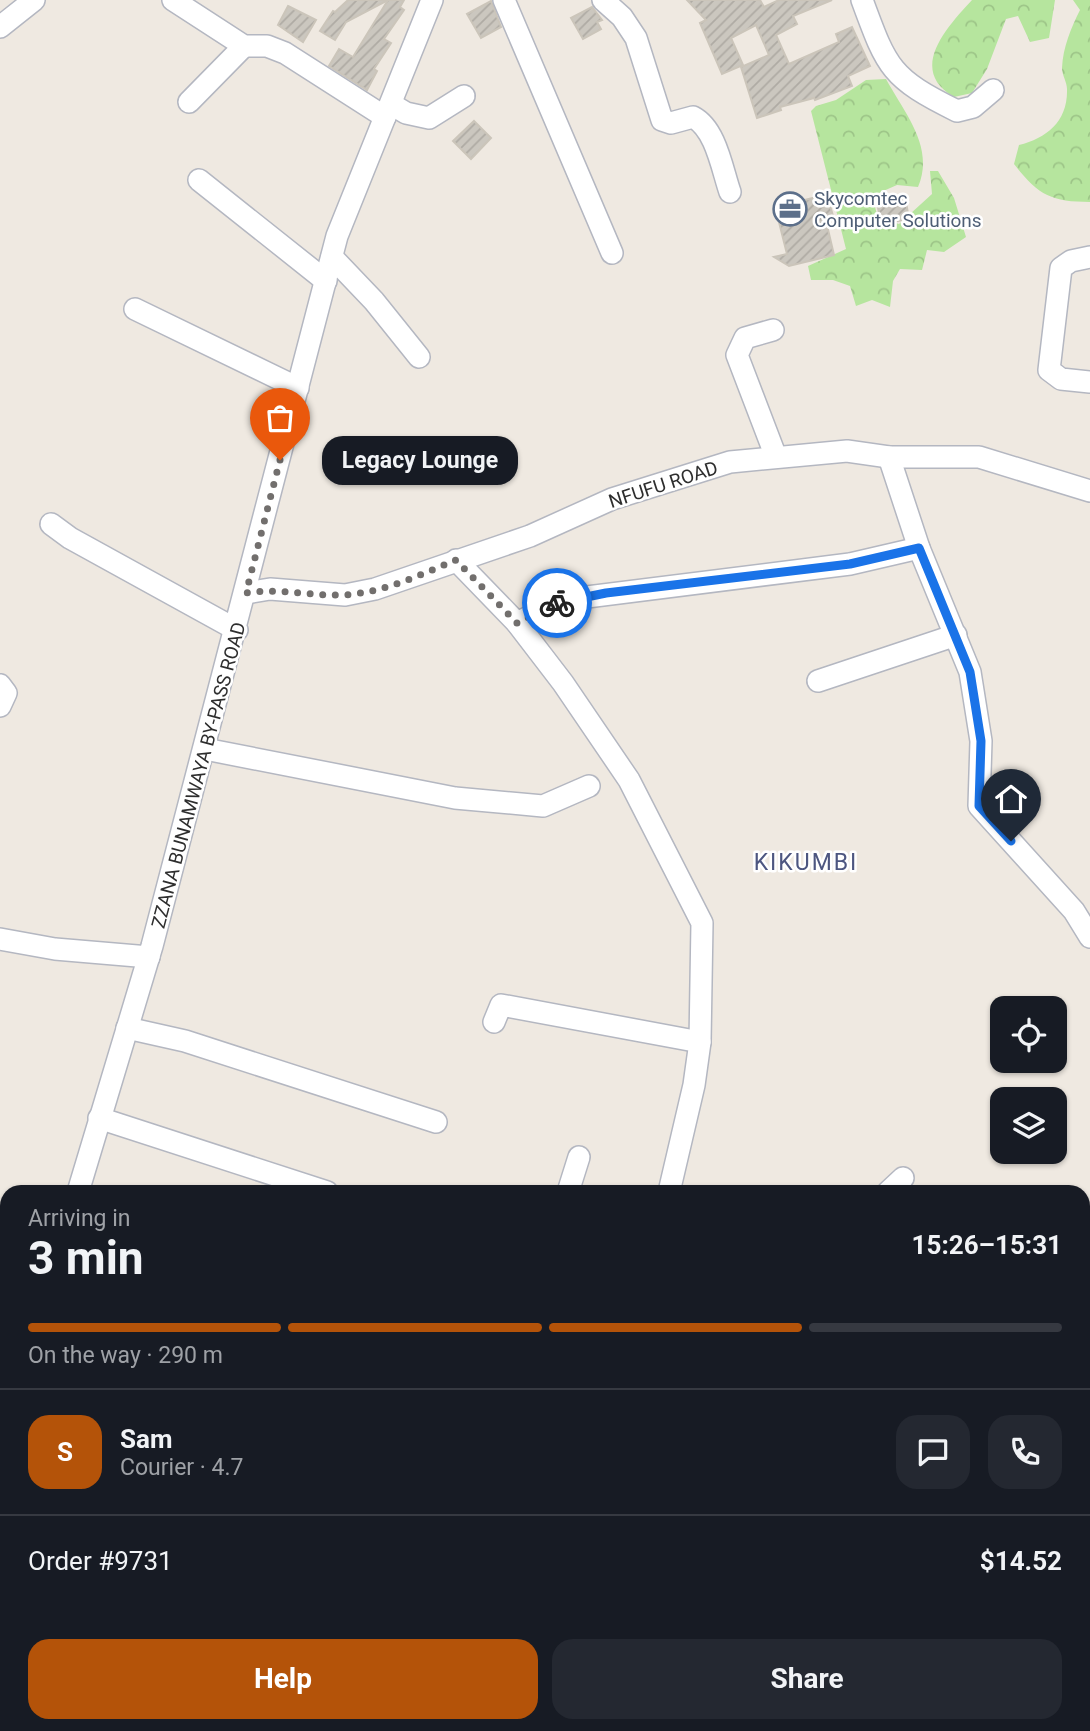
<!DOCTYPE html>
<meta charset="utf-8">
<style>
body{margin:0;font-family:Roboto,sans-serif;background:#242831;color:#f1f3f6;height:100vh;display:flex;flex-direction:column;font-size:26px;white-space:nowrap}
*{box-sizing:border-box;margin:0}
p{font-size:23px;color:#9ea1a6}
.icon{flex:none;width:38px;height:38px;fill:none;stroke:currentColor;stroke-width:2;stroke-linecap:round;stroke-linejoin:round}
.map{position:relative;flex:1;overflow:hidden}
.side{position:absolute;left:0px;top:1185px;width:1090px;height:548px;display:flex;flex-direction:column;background:#171b24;border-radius:21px 21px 0 0;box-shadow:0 2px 5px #0004}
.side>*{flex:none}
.controls{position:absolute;left:990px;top:996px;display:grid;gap:14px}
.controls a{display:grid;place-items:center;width:77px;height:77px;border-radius:14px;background:#171b24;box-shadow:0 2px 5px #0004;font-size:35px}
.pin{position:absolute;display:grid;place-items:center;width:60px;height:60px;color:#fff;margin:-72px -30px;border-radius:50% 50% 50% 0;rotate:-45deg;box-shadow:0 0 7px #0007}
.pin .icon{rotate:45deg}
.courier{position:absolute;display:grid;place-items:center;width:70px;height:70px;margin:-35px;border:5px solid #1a73e8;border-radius:50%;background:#fff;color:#222;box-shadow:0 2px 9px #0007}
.bubble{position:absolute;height:49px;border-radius:21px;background:#171b24;box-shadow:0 2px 5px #0004;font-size:23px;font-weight:700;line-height:49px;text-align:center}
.headline em{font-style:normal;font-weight:700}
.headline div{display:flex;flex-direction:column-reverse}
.headline{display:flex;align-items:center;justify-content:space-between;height:119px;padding:0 28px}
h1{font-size:46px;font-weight:700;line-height:52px}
.bar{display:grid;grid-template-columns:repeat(4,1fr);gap:10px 7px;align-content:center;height:84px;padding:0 28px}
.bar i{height:9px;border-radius:5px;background:#363941}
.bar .active{background:#b45309}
.bar p{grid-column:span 4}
.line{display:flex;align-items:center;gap:18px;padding:0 28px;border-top:2px solid #363941}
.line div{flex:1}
.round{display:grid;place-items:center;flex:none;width:74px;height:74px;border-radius:21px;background:#242831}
.primary-button{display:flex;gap:14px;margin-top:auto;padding:14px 28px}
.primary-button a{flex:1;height:80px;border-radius:21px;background:#b45309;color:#fff;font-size:28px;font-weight:700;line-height:80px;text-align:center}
.primary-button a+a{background:#242831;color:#f1f3f6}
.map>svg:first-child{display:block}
</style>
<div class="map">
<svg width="1090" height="1731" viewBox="0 0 1090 1731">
<defs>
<pattern id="forest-crowns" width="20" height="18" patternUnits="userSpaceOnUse" patternTransform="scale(1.75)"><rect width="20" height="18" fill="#b6e59e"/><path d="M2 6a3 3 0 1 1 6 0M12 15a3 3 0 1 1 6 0" fill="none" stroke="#9dc588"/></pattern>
<pattern id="building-hatch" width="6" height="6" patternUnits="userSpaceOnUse" patternTransform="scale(1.75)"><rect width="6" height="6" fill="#cbc7bf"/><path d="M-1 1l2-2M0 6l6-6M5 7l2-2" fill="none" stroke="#afaba4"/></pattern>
</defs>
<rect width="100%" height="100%" fill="#efe9e1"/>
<!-- forest -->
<g fill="url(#forest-crowns)">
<path d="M 972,0 L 1055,0 L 1049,38 L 1030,42 L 1018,16 L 1006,19 L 987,69 L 972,93 L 954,97 C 907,70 947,27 972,0 Z"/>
<path d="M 1073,0 L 1090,0 L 1090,202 C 1051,202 1038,195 1014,164 L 1019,145 C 1047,138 1068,121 1067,89 C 1067,82 1062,75 1062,68 C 1063,47 1071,28 1080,10 Z"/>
<path d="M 886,79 C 905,114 935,147 918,187 L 897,185 L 872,196 L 878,218 L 899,224 L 932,194 L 930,171 L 938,171 L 954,198 L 966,237 L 944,252 L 927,250 L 922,270 L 900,269 L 893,281 L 890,307 L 872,300 L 856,306 L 850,286 L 833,280 L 811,280 L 808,266 L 846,249 L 811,111 L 816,106 L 836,100 L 866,80 Z"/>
</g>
<!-- building -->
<g fill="url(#building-hatch)" stroke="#cbc5ba" stroke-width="2">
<polygon points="348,0 388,0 346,22 335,40 320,31 333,11 335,12"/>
<polygon points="388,0 404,0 400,7 404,10 384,39 391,43 374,69 377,71 367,90 329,66 339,49 353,57"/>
<polygon points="687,0 760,0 764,7 779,0 832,0 793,16 797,24 776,35 789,64 839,42 836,34 852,27 870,66 848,76 852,86 815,100 814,98 780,107 781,110 757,118 741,67 769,55 756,25 731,38 743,65 722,74 700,23 706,20"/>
<polygon points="491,1 501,27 481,38 467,14"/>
<polygon points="288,6 316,20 303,42 278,25"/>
<polygon points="592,7 602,20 597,22 601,29 583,39 571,18"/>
<polygon points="474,121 491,138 471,159 453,141"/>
<polygon points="821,196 822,201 828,199 834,219 826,221 834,255 789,266 774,257 787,254 777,214 782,212 780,206"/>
<polygon points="905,197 909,219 881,224 877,202"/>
</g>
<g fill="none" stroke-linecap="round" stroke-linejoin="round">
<defs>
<g id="minor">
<polyline points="173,0 244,46 267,46 285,53 385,117"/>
<polyline points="504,0 612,253"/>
<path d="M 603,0 L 622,17 L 636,38 L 662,120 L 671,123 L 693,117 C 716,129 722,169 730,192"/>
<path d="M 862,0 C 887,68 890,78 957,111 L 973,107 L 993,90"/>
<polyline points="0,27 34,0"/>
<polyline points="189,102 244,46"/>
<polyline points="391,104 406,113 429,118 464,96"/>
<polyline points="199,180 326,281"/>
<polyline points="332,257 374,301 419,357"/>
<polyline points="1090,257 1071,261 1061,268 1049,370 1061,379 1090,382"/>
<polyline points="135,309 298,388"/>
<polyline points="773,330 745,338 737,355 776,457"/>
<polyline points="889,457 919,548 970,672 981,741 979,806 1074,911 1090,937"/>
<polyline points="51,524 70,538 237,630"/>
<polyline points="456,560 517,623 563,683 629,780 702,923 700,1042 694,1085 669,1192"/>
<polyline points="246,593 270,589 345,595 375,589 530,536 612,499 730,462 847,451 889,457 979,457 1090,491"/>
<polyline points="517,623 563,600 850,564 919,548"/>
<polyline points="818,681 956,635"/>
<polyline points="0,685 6,693 0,706"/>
<polyline points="205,749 455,798 543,806 589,786"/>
<polyline points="0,939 55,949 149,957"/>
<polyline points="494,1022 501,1005 700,1042"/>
<polyline points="127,1028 185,1041 436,1122"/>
<polyline points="99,1118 327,1192"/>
<polyline points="78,1192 152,946 337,236 432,0"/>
<polyline points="568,1192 579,1157"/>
<polyline points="888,1192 903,1178"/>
<polyline points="0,1250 7,1251"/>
<polyline points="0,1353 7,1355"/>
<polyline points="0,1418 7,1399"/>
<polyline points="0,1681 7,1683"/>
<polyline points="448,1726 458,1729 477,1726"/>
<polyline points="788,1731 789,1726"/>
<polyline points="1074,1731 1090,1723"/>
</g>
</defs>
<!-- minor casing -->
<use href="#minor" stroke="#b4b7c1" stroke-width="24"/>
<!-- minor -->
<use href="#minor" stroke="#fff" stroke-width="21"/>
</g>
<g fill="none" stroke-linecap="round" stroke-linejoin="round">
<!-- done -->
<path stroke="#726f6d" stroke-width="7" stroke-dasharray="0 12.6" d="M 280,460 L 246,593 C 279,588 310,596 343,595 C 382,593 420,575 456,560 L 517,623 L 557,603"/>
<!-- route -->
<polyline stroke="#1a73e8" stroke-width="9" points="557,603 606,593 850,564 919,548 970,672 981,741 979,806 1011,841"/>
</g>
<!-- icons -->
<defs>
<symbol id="office-ring" viewBox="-11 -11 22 22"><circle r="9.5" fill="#fff" stroke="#5c6f8a" stroke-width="1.5"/><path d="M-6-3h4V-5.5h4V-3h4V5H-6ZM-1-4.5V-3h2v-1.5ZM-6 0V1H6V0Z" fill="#5c6f8a"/></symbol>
</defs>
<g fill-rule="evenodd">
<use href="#office-ring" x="771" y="190" width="38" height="38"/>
</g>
<g text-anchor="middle" stroke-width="5" stroke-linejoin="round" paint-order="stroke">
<!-- service labels -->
<g font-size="19" fill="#4e5e75" stroke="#fff" text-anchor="start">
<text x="814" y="205">Skycomtec<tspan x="814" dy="22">Computer Solutions</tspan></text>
</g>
<!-- street labels -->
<g font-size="19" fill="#2e2e2e" stroke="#fff">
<text transform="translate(663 484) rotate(-18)" y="7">NFUFU ROAD</text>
<text transform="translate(198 775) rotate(-75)" y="7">ZZANA BUNAMWAYA BY-PASS ROAD</text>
</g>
<!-- quarter labels -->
<g font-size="23" letter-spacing="2" fill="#4d5680" stroke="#fff">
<text x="806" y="870">KIKUMBI</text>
</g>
</g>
</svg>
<div class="controls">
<a><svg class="icon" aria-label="locate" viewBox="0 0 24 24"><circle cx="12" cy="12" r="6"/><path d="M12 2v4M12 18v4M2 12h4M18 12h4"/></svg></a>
<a><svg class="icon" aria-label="layers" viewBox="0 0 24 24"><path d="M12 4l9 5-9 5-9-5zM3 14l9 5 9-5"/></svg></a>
</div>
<div class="pin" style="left:280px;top:460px;background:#ea580c"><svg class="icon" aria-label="bag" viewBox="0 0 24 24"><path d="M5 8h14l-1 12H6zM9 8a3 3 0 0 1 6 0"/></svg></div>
<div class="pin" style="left:1011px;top:841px;background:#1f2937"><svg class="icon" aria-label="home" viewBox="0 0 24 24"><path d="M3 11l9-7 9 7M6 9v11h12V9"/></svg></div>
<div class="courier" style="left:557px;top:603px"><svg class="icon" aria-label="bike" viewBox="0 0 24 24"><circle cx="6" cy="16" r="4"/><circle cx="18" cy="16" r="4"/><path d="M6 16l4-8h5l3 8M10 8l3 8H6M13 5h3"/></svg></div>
<div class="bubble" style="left:322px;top:436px;width:196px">Legacy Lounge</div>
<section class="side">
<div class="headline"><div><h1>3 min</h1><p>Arriving in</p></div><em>15:26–15:31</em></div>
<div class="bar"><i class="active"></i><i class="active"></i><i class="active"></i><i></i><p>On the way · 290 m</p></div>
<div class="line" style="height:126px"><b class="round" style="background:#b45309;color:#fff">S</b><div><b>Sam</b><p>Courier · 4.7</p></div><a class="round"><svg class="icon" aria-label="chat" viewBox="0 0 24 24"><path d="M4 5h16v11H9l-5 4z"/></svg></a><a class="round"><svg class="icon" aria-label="phone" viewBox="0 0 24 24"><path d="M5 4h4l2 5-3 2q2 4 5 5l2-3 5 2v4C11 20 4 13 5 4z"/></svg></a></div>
<div class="line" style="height:91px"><div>Order #9731</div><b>$14.52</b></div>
<div class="primary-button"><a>Help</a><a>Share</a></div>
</section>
</div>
